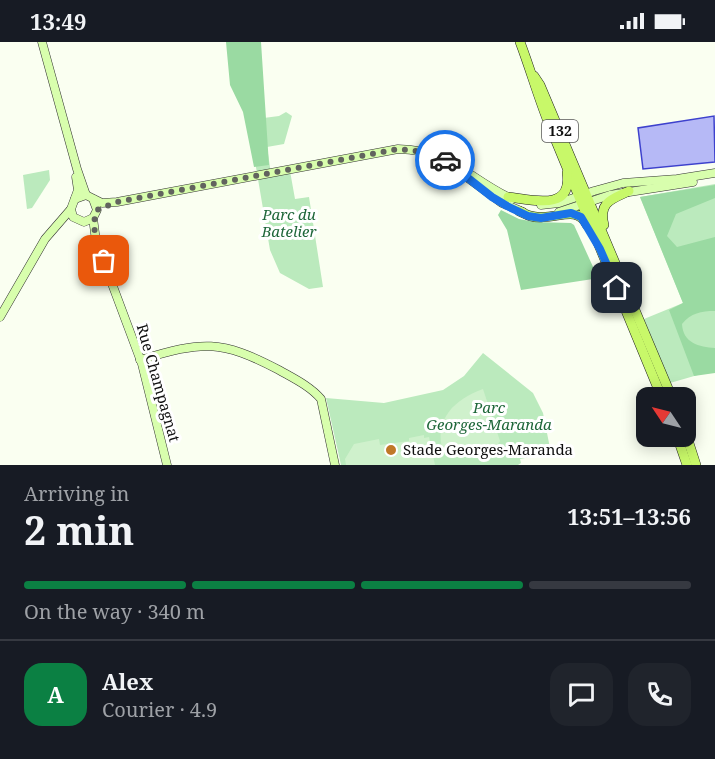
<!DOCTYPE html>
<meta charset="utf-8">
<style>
body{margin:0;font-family:"Noto Serif",serif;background:#20242c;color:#f1f3f6;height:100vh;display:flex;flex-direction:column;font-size:22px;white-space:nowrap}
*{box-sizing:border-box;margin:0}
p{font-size:20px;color:#9ea1a6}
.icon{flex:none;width:33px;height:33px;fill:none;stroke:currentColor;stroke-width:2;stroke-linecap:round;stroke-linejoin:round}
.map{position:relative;height:423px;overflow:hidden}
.panel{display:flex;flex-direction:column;background:#171b24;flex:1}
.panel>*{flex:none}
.needle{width:39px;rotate:305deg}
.buttons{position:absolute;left:636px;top:345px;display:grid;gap:12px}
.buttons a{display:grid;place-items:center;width:60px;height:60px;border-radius:12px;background:#171b24;box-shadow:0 3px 15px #0003;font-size:30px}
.pin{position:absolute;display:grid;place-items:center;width:51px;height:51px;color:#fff;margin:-26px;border-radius:12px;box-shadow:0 3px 9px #0006}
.courier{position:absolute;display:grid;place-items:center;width:60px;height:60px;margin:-30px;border:4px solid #1a73e8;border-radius:50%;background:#fff;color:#222;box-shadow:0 2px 8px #0007}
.summary em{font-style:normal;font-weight:700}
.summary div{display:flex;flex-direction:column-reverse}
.summary{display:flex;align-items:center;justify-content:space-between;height:102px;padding:0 24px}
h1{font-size:39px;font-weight:700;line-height:45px}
.bar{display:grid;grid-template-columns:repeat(4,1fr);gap:9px 6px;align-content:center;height:72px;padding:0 24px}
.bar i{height:8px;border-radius:4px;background:#363941}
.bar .current{background:#0b8043}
.bar p{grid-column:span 4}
.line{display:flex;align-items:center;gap:15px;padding:0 24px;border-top:2px solid #363941}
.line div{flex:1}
.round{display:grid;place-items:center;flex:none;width:63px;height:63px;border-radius:18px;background:#20242c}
.status{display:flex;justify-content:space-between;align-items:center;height:42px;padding:0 30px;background:#171b24;direction:ltr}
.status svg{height:16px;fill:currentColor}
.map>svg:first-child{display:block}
</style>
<div class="status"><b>13:49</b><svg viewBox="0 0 49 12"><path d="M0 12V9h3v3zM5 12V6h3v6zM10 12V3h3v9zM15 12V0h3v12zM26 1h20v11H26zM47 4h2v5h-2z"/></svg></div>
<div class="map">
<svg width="715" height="423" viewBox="0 0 715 423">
<rect width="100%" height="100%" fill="#fafff1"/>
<!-- green -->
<g fill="#bbeabd">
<polygon points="286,70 292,74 284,102 267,105 271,132 290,129 295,157 309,155 323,245 309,247 280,231 270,208 248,78 279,74"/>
<polygon points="49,128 50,138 32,166 27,167 23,133"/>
<polygon points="715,142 715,328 670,341 644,277 683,261 640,155"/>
<polygon points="483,311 533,351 543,371 551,411 520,417 521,421 518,423 341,423 326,356 384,361 443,348 464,334"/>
</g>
<!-- forest -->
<g fill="#9adaa2">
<polygon points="226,0 261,0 269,123 254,125 243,70 230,43"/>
<path d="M 715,143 L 715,156 L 676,172 L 667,194 L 677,205 L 715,195 L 715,269 C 701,269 691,271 682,282 C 683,301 699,305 715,306 L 715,331 L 694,334 L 669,268 L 683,261 L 640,155 Z"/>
<polygon points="501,168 519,177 535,180 571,181 574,183 594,227 593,237 521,248 507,188 498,173"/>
</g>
<!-- pitch -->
<g fill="#cff1cc">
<path d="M 483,347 L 500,399 L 496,405 L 443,410 C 433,377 455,357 483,347 Z"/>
<polygon points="424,393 424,396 429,395 435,423 346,423 345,417 354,402 379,397 380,403 409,399 409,396"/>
</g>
<!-- water -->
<polygon fill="#b6b9f6" stroke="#3d41cd" stroke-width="1.5" points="714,74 715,120 643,127 638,86"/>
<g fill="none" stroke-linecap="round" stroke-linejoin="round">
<defs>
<g id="secondary">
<polyline points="42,0 77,127 86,153"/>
<polyline points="453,125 502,161 523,170"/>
<polyline points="76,135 78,148 71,167 73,175 84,180 93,176 97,168 93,157"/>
<path d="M 75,157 L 86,153 L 102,161 L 117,160 L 398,107 C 451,108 469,137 512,157"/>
<polyline points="541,163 559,161 594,149 623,141 677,137 715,131"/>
<polyline points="559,170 610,153 693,140"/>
<polyline points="93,176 96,199 142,322 167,423"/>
<polyline points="0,275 45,197 71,167"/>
<path d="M 140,318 C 203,299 220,297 279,328 C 293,336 310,344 321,357 L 335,423"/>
</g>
<g id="primary">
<path d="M 520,0 C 531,29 539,58 551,87 L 662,356"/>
<polyline points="534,34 540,43 672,356"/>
<path d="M 508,155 C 529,157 573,171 567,131"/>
<path d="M 519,169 C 527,173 533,176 543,175 C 560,175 578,164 587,183"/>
<path d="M 604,183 C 598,160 612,157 629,149"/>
<polyline points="686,392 696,423"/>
<polyline points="677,394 687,423"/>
</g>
</defs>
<!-- secondary casing -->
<use href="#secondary" stroke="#313131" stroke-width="9"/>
<!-- primary casing -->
<use href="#primary" stroke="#202020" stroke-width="10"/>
<!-- secondary -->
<use href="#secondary" stroke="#d8fead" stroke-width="8"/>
<!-- primary -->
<use href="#primary" stroke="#c8f869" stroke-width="9"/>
</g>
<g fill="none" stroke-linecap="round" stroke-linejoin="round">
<!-- done -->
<path stroke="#61635e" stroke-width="6" stroke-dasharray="0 10.8" d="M 104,219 C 98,202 90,186 97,168 L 117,160 L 398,107 L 425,110 L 445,118"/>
<!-- route -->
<polyline stroke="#1a73e8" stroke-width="8" points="445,118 492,155 507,164 528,174 541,176 571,171 581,175 600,207 617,246"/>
</g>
<!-- markers -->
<circle fill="#c07827" stroke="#fff" stroke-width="2" cx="391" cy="408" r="6"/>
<g text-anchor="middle" stroke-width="6" stroke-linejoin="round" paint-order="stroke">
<!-- shield labels -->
<rect fill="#fff" stroke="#575757" stroke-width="1.5" x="542" y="78" width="36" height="22" rx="4.5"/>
<g font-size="14" font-weight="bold" fill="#0f0f0f">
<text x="560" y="94">132</text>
</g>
<!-- park labels -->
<g font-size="15" font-style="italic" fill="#1f673a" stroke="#fff">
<text x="289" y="178">Parc du<tspan x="289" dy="17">Batelier</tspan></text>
<text x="489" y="371">Parc<tspan x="489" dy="17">Georges-Maranda</tspan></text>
</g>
<!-- street labels -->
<g font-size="15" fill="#0f0f0f" stroke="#fff">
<text transform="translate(158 341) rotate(74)" y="5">Rue Champagnat</text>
</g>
<!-- poi labels -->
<g font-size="15" fill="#0f0f0f" stroke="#fff" text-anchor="start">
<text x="403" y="413">Stade Georges-Maranda</text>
</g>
</g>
</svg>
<div class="buttons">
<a><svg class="needle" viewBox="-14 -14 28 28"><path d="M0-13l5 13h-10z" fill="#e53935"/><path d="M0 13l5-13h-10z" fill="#9ea1a6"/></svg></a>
</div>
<div class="pin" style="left:104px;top:219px;background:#ea580c"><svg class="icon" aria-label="bag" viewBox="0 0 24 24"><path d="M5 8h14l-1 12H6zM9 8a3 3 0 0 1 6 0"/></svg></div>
<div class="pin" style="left:617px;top:246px;background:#1f2937"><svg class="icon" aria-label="home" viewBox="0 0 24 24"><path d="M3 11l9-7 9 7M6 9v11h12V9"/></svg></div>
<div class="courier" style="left:445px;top:118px"><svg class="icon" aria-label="car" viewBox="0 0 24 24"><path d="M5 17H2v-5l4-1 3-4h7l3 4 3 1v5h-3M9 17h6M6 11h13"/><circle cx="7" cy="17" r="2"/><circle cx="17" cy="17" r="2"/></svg></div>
</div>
<section class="panel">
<div class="summary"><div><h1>2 min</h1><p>Arriving in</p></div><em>13:51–13:56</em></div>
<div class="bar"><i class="current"></i><i class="current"></i><i class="current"></i><i></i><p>On the way · 340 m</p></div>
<div class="line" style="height:108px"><b class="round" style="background:#0b8043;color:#fff">A</b><div><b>Alex</b><p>Courier · 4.9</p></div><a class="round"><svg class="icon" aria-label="chat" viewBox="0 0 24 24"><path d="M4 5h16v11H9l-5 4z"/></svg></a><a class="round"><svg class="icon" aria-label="phone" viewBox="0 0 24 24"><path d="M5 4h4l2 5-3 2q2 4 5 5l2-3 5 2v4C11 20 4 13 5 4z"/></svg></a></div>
</section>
